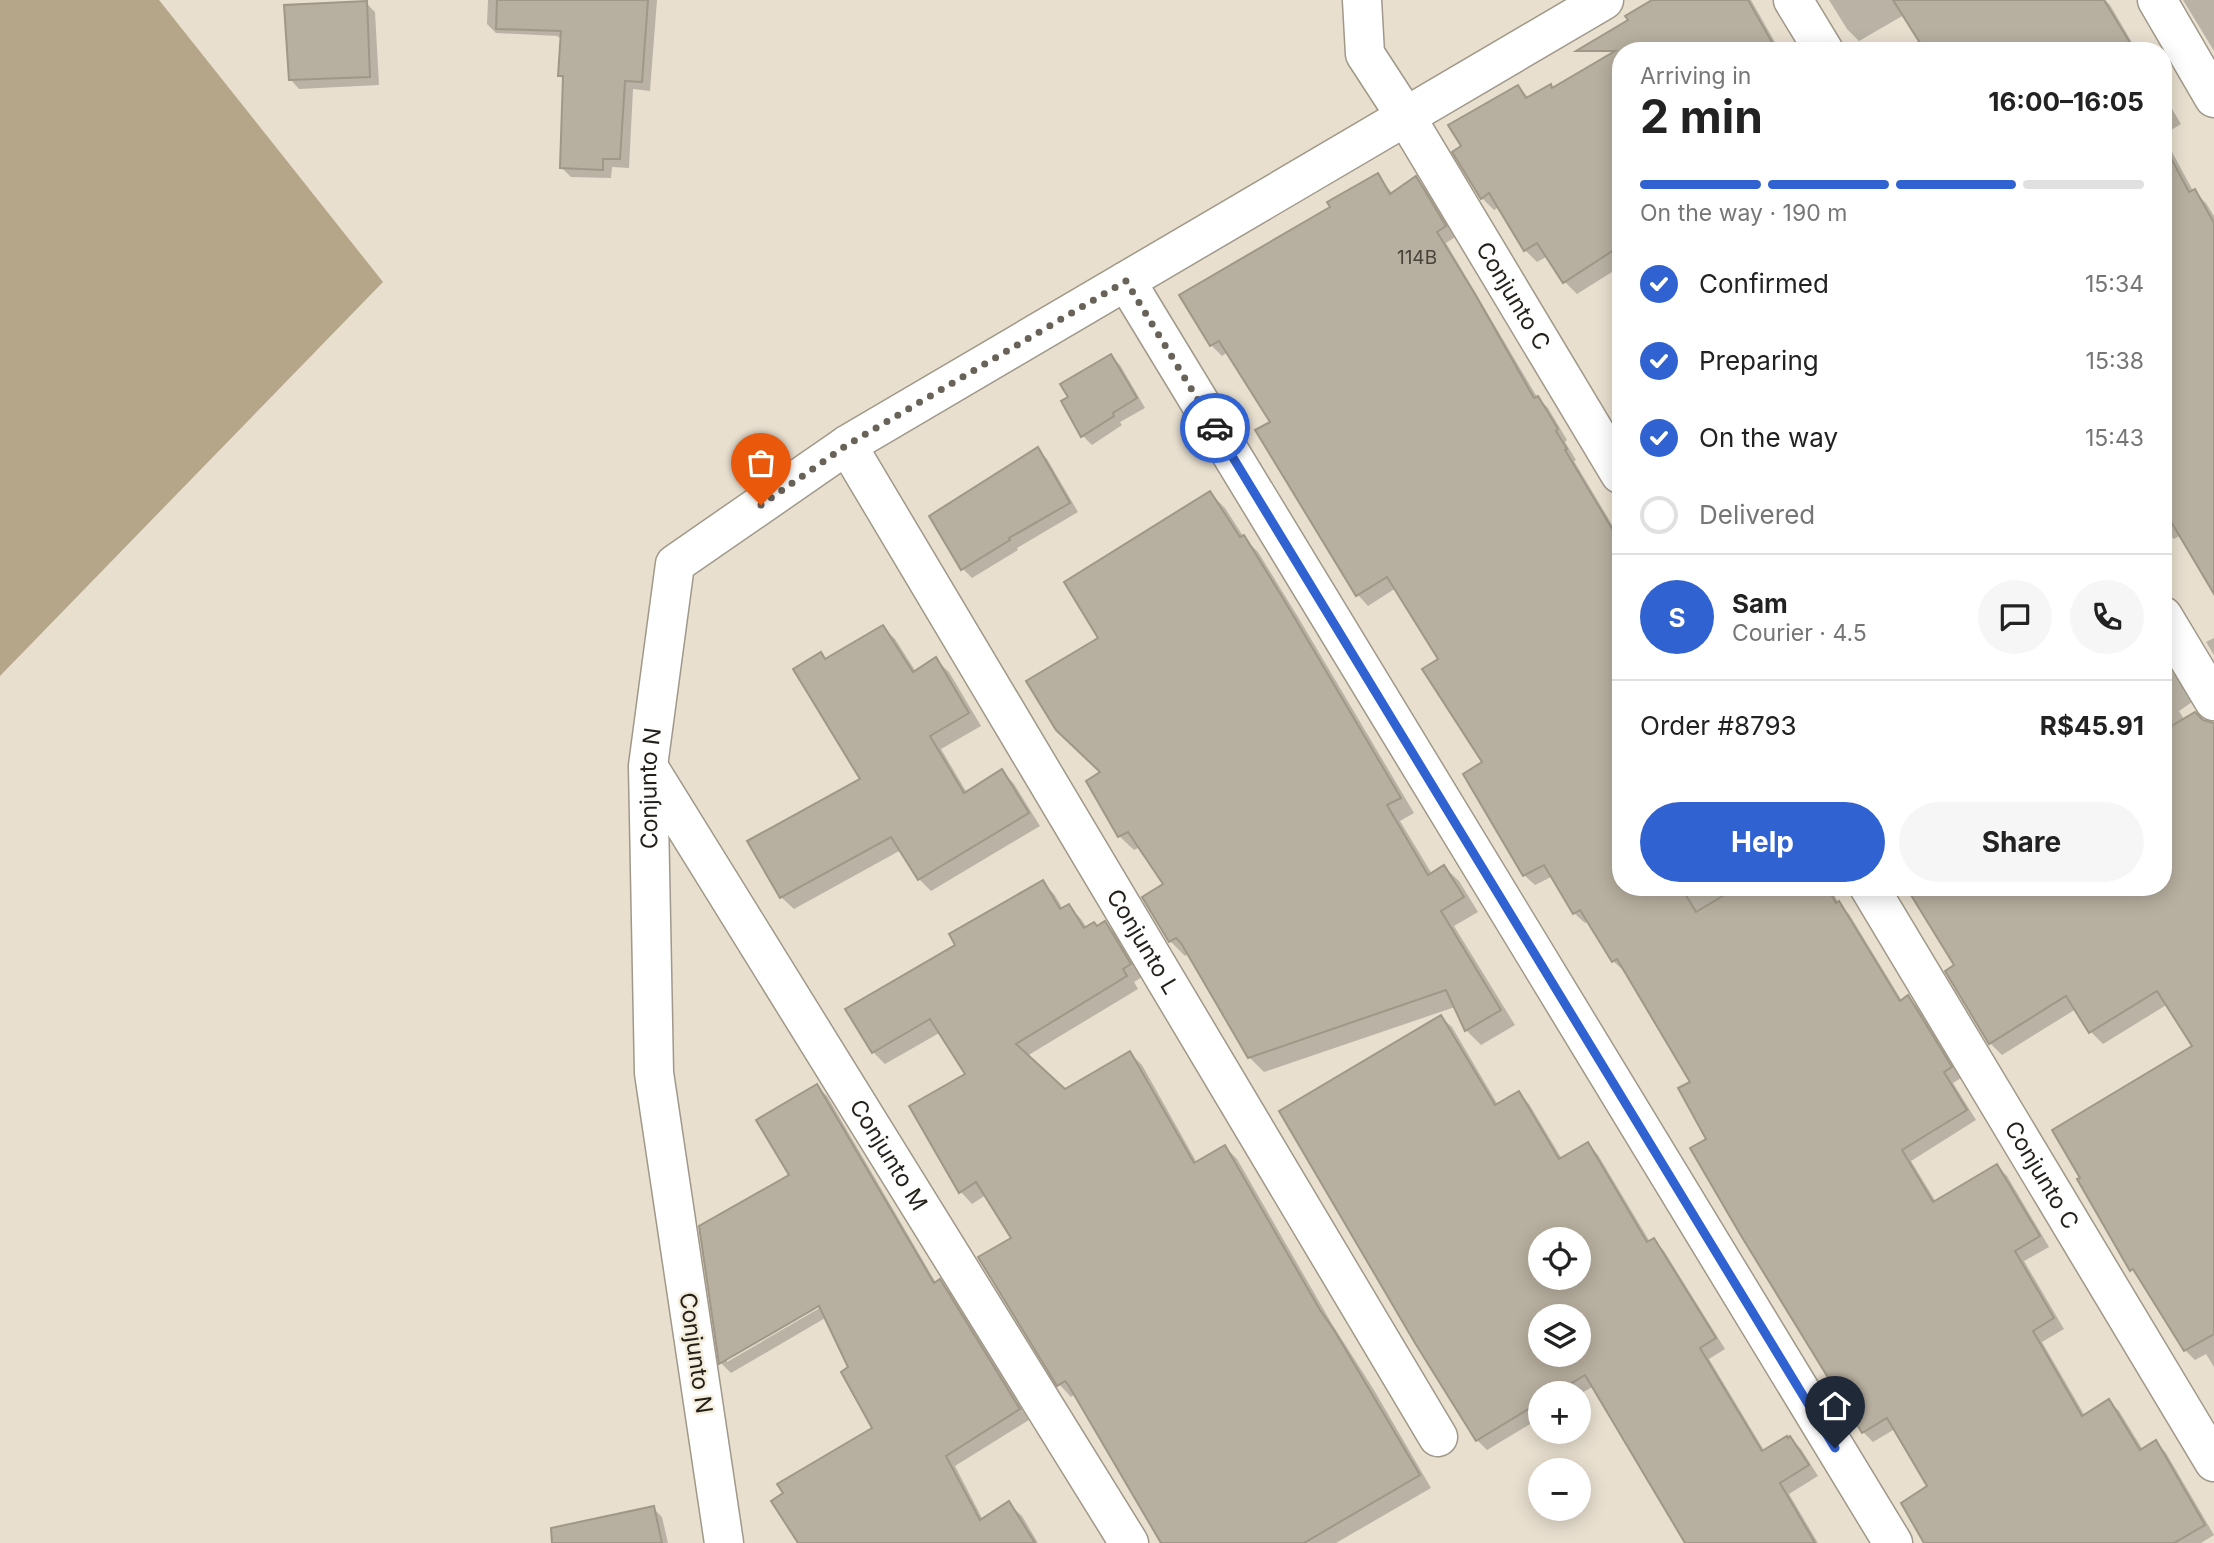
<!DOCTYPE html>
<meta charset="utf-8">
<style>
body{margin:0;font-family:Inter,sans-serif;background:#f6f6f6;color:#222;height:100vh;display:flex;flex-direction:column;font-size:26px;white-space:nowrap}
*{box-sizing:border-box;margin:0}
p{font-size:23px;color:#767676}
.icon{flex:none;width:38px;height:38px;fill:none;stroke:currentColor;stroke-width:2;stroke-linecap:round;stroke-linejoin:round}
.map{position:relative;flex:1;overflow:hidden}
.drawer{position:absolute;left:1612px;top:42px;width:560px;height:854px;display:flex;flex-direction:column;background:#fff;border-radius:28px;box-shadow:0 4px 18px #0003}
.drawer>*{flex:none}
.tools{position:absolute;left:1528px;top:1227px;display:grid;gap:14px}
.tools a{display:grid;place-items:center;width:63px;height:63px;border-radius:50%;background:#fff;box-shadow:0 4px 18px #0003;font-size:35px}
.pin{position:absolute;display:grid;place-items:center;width:60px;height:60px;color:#fff;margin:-72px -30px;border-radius:50% 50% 50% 0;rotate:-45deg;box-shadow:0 0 7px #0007}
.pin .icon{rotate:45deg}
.courier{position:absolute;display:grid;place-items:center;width:70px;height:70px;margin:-35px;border:5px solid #3162d1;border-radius:50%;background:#fff;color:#222;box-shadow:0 2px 9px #0007}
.headline em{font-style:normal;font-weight:700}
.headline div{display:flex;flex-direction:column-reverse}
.headline{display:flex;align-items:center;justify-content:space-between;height:119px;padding:0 28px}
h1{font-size:46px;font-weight:700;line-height:52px}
.bar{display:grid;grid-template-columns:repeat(4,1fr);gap:10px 7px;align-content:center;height:84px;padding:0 28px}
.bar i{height:9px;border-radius:5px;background:#e0e0e0}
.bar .active{background:#3162d1}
.bar p{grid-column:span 4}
.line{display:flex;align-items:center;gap:18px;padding:0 28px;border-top:2px solid #e0e0e0}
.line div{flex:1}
.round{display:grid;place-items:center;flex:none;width:74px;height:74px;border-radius:37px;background:#f6f6f6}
ol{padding:0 28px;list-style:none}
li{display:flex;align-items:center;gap:21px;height:77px}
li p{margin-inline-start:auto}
li .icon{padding:7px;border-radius:50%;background:#3162d1;color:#fff;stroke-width:4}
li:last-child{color:#767676}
li i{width:38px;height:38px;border:4px solid #e0e0e0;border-radius:50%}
.button{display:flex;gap:14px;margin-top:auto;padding:14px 28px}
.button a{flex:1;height:80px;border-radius:42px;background:#3162d1;color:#fff;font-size:28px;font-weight:700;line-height:80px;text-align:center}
.button a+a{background:#f6f6f6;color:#222}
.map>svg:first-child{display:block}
</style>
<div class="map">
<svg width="2214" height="1543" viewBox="0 0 2214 1543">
<rect width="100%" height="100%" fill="#e8dfcf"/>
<!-- forest -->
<polygon fill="#b5a68a" points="0,0 159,0 383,282 0,676"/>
<!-- shadow -->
<g fill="#0003" fill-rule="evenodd">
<polygon points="488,0 657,0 650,91 633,89 629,168 612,167 611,178 571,177 562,168 564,80 559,75 561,39 557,36 496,33 487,24"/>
<polygon points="1663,0 1751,0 1780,51 1620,51 1620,267 1577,294 1565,282 1548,256 1537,262 1525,250 1499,207 1494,210 1482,198 1518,87 1529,98 1553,89 1623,48"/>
<polygon points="1829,0 2105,0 2110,5 2137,51 1926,51 1904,15 1859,41 1847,29"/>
<polygon points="2183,0 2214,0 2214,51"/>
<polygon points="366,3 375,12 379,85 299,89 290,79"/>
<polygon points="2163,94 2181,124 2163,135 2193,191 2206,203 2214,216 2214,591 2181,535 2174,539 2163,528"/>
<polygon points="1377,176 1393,194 1416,179 1426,189 1455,237 1446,243 1537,397 1548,408 1567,440 1565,442 1576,460 1574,461 1620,538 1620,887 1830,887 1839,904 1849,914 1902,1001 1908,998 1919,1008 1961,1078 1953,1083 1976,1120 1911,1161 1936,1202 1997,1166 2007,1176 2049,1247 2024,1261 2064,1329 2042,1342 2085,1416 2109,1401 2119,1411 2143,1450 2156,1442 2166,1453 2214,1535 2201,1543 1926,1543 1930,1486 1895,1429 1873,1442 1863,1432 1708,1139 1692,1083 1625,970 1624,971 1613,961 1589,921 1585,923 1574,913 1553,876 1535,885 1524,875 1484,763 1440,660 1396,588 1368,606 1358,595 1258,430 1272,423 1228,352 1222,356 1211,345 1182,296 1332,207"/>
<polygon points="1111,356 1120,365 1145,408 1120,422 1122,425 1092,445 1083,436"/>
<polygon points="1620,362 1620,374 1615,365"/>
<polygon points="1038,450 1047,459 1078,512 1017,548 1018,550 972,578 963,569 931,516"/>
<polygon points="1210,493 1225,508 1245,539 1258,552 1298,617 1414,813 1400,821 1432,874 1444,867 1459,881 1478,912 1454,926 1515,1025 1481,1045 1466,1030 1455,1007 1264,1072 1249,1057 1188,954 1185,956 1170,941 1165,885 1140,847 1134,850 1119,836 1102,773 1100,639"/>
<polygon points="882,627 895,639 916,672 936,660 949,672 981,726 941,749 967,793 1002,771 1014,784 1040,826 931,891 919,879 901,850 794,909 781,897 863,780 820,654 826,660"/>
<polygon points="2214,638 2214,655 2206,642"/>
<polygon points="2164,663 2176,676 2192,702 2179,711 2214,769 2214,1024 2168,1004 2103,1044 2091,1032 2076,1009 2002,1055 1990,1043 1947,971 1956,966 2163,887"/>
<polygon points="1042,882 1054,894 1063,909 1069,906 1081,919 1087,928 1098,927 1105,923 1117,935 1142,977 1134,982 1138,989 1027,1056 1064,1091 1130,1053 1142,1065 1197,1163 1225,1147 1237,1159 1332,1324 1374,1390 1431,1488 1336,1543 1164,1543 1075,1394 1071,1397 1059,1384 1013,1239 986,1195 972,1204 960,1191 967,1075 941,1032 885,1064 873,1052 957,946"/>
<path d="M 1441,1017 L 1452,1027 L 1498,1105 L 1518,1093 L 1529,1104 L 1562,1159 L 1588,1144 L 1598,1155 L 1650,1242 L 1654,1240 L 1664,1251 L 1725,1349 L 1709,1359 L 1765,1452 L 1790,1438 L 1801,1449 L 1818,1476 L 1789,1494 L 1818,1543 L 1688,1543 L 1594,1386 L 1578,1395 L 1578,1393 L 1540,1393 L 1540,1418 L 1487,1450 L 1477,1440 ZM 1540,1239 L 1578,1239 L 1578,1278 L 1540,1278 ZM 1540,1316 L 1578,1316 L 1578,1354 L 1540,1354 Z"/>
<polygon points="2214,1074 2214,1367 2206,1354 2195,1360 2185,1350 2141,1279 2132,1269"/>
<path d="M 816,1086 L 827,1096 L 936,1283 L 940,1281 L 950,1292 L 1029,1420 L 955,1466 L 983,1520 L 1009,1504 L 1022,1516 L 1038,1543 L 800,1543 L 875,1429 L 851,1367 L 827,1317 L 731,1373 L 721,1363 L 701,1227 L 792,1175 ZM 826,1300 L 828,1303 L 727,1362 L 727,1358 Z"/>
<polygon points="653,1508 662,1517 668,1543 595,1543"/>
</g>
<!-- building -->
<g fill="#b7af9f" stroke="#9f9787" stroke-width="2" fill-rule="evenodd">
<polygon points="497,0 648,0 642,82 625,81 620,159 603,159 603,170 560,168 563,76 558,76 561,31 496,29"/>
<polygon points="1652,0 1748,0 1777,51 1620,51 1620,246 1563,283 1537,243 1524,251 1489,193 1481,199 1452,152 1461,146 1448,125 1518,85 1526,98 1551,84 1552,88 1615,51 1576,51 1628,20 1625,16"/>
<polygon points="1893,0 2104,0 2135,51 1925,51"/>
<polygon points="367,1 370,77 289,80 284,5"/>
<polygon points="2163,143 2189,192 2195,189 2214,223 2214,594 2163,508"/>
<polygon points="1378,173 1390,194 1416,176 1446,226 1437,232 1475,294 1534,398 1538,396 1558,429 1556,431 1567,449 1565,450 1620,542 1620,887 1681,887 1696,912 1738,887 1827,887 1836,903 1839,901 1900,1001 1908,995 1952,1067 1944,1072 1967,1110 1902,1150 1933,1202 1997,1164 2040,1236 2015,1251 2054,1318 2033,1331 2082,1416 2109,1399 2140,1450 2156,1440 2205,1525 2174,1543 1924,1543 1901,1503 1927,1486 1887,1418 1862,1433 1740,1234 1690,1148 1706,1139 1678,1088 1690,1082 1617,959 1612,962 1580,910 1573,914 1544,865 1523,876 1463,774 1482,762 1422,669 1438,659 1387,577 1356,596 1255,430 1270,422 1219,341 1210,346 1179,295 1330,207 1327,202"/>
<polygon points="1111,354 1137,398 1113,413 1114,416 1081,437 1061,401 1068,397 1060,384"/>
<polygon points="1038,447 1070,503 1009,538 1010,540 961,570 929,516"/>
<polygon points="1210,491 1240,537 1244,535 1284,600 1401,798 1387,805 1428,875 1444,865 1464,897 1441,911 1501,1010 1465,1031 1446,990 1248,1058 1181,943 1176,938 1169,942 1142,897 1163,884 1128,832 1118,837 1086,781 1100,772 1056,730 1026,681 1098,638 1064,582"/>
<polygon points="883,625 913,672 936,657 969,713 930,736 964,793 1002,769 1029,813 918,880 891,837 780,898 747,841 860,779 793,669 821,652 825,659"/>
<polygon points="2195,712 2203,720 2214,723 2214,1334 2184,1351 2133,1269 2130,1271 2077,1179 2080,1178 2052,1130 2192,1046 2157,991 2089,1033 2066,996 1989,1044 1945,971 1954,965 1906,887 2163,887 2163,731"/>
<polygon points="1043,880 1060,909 1069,904 1084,928 1094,922 1097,926 1105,921 1131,964 1123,969 1127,976 1016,1044 1065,1089 1130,1051 1194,1163 1225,1145 1320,1310 1334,1330 1420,1475 1304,1543 1161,1543 1069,1386 1065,1381 1057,1386 978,1257 1011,1238 976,1182 959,1193 909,1106 965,1074 930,1019 872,1053 845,1009 955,945 949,934"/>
<path d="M 1441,1015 L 1495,1105 L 1519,1091 L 1559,1159 L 1588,1142 L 1647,1242 L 1654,1238 L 1716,1338 L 1700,1348 L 1762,1451 L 1787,1436 L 1788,1438 L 1790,1436 L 1809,1465 L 1780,1483 L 1815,1543 L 1685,1543 L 1585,1375 L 1555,1393 L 1540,1393 L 1540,1402 L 1476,1441 L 1415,1343 L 1279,1111 ZM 1540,1239 L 1578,1239 L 1578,1278 L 1540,1278 ZM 1540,1316 L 1578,1316 L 1578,1354 L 1540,1354 Z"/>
<polygon points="817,1084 934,1283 940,1279 1020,1409 946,1456 980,1520 1009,1501 1035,1543 798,1543 771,1501 783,1493 777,1484 872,1428 841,1372 848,1367 819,1306 719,1364 699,1226 789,1175 756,1120"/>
<polygon points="654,1506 662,1543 552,1543 551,1528"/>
</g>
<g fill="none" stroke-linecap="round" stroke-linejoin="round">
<defs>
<g id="minor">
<path id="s1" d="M 1362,0 L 1365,54 L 1406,117 L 1620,474"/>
<polyline points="1793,0 1824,51"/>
<polyline points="2157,0 2214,98"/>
<polyline points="1126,281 1893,1543"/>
<path id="s2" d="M 847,445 L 1438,1437"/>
<polyline points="2163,616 2214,701"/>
<path id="s3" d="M 649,768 L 1129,1543"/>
<path id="s4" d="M 1869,887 L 2214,1462"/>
<path id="s5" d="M 724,1543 L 654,1073 L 648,766 L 675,564 L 847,445 L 1604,0"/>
</g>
</defs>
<!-- minor casing -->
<use href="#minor" stroke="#a09889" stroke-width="41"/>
<!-- minor -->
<use href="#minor" stroke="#fff" stroke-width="38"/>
</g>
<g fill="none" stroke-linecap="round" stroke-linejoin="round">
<!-- done -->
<polyline stroke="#686259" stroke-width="7" stroke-dasharray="0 12.6" points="761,505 847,445 1126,281 1215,428"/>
<!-- route -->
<polyline stroke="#3162d1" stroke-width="9" points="1215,428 1835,1448"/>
</g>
<g text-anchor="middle" stroke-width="5" stroke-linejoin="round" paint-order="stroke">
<!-- number labels -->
<g font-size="19" fill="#48433a">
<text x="1417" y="264">114B</text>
</g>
<!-- street labels -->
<g font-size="23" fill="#231f19" stroke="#f5eddc">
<text dy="8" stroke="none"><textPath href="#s1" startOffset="338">Conjunto C</textPath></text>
<text dy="8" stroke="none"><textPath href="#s5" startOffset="760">Conjunto N</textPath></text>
<text dy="8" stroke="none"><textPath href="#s2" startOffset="578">Conjunto L</textPath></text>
<text dy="8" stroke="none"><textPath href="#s3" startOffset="455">Conjunto M</textPath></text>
<text dy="8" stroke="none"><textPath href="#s4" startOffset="336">Conjunto C</textPath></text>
<text transform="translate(696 1353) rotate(82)" y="8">Conjunto N</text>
</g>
</g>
</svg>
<div class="tools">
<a><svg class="icon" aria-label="locate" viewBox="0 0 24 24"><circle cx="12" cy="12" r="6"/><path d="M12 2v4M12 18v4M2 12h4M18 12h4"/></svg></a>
<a><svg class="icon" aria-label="layers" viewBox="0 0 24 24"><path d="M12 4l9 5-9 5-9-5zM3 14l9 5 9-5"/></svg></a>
<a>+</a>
<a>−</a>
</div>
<div class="pin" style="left:761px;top:505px;background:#ea580c"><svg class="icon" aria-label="bag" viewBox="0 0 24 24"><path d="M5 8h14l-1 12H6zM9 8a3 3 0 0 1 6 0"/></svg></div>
<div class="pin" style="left:1835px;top:1448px;background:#1f2937"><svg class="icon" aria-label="home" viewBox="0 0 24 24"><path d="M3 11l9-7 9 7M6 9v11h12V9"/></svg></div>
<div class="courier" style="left:1215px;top:428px"><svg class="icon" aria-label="car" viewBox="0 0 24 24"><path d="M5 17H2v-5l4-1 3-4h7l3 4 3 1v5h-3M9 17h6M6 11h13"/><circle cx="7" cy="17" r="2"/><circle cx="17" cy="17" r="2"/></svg></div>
<section class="drawer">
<div class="headline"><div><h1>2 min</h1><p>Arriving in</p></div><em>16:00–16:05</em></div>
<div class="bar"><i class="active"></i><i class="active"></i><i class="active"></i><i></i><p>On the way · 190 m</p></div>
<ol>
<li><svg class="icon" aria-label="check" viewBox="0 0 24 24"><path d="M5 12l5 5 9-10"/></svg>Confirmed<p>15:34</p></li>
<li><svg class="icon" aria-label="check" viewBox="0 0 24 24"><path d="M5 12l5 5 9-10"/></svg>Preparing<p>15:38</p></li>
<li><svg class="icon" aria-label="check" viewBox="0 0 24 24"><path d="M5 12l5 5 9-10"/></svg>On the way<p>15:43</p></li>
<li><i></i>Delivered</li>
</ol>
<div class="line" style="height:126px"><b class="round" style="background:#3162d1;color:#fff">S</b><div><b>Sam</b><p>Courier · 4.5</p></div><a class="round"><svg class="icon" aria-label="chat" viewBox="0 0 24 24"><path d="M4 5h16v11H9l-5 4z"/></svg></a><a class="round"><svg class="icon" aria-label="phone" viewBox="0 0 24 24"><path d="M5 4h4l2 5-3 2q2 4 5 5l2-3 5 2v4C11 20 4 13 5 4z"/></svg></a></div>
<div class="line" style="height:91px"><div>Order #8793</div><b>R$45.91</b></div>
<div class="button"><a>Help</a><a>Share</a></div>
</section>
</div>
